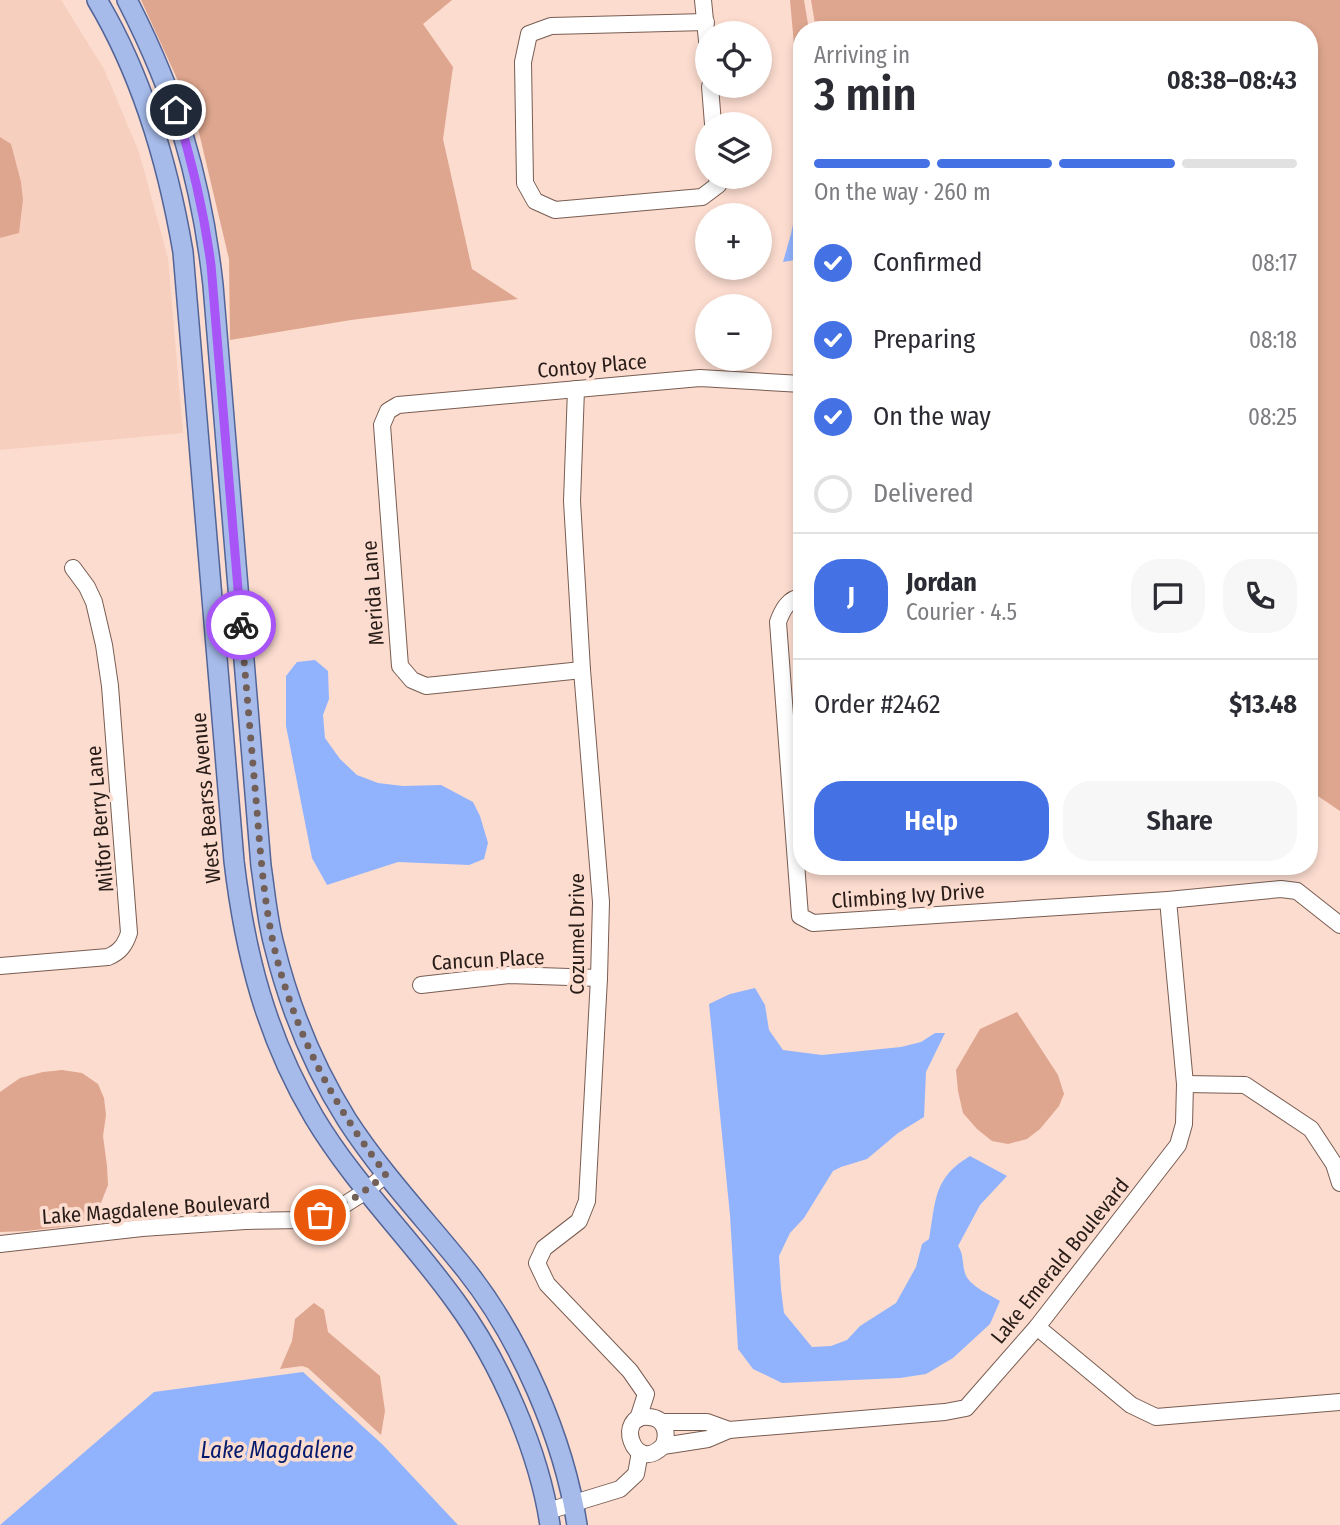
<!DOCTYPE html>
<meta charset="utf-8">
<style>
body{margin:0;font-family:"Fira Sans Condensed",sans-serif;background:#f7f7f7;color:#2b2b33;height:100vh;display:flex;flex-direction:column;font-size:26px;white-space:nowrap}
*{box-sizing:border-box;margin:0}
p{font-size:23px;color:#7c7c81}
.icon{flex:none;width:38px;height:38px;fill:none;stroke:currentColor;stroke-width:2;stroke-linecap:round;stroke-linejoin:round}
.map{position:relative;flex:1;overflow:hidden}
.sheet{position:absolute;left:793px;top:21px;width:525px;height:854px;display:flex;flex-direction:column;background:#fff;border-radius:28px;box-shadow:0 4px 10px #0003}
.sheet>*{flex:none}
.buttons{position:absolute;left:695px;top:21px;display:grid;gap:14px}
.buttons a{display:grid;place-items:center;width:77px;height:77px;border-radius:50%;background:#fff;box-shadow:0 4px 10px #0003;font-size:35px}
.pin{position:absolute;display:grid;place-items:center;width:60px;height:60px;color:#fff;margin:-30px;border:4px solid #fff;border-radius:50%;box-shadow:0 2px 7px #0007}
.courier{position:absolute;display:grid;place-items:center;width:70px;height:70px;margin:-35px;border:5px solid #a855f7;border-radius:50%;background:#fff;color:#222;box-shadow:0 2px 9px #0007}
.overview em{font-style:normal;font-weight:600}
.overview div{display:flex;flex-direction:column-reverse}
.overview{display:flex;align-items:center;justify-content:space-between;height:119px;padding:0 21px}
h1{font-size:46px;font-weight:600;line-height:52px}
.bar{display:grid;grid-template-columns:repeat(4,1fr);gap:10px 7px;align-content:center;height:84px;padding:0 21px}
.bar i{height:9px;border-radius:5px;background:#e1e1e2}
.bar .selected{background:#4471e3}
.bar p{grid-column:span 4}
.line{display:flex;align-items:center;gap:18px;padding:0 21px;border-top:2px solid #e1e1e2}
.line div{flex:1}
.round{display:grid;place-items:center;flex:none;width:74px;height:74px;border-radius:28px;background:#f7f7f7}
ol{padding:0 21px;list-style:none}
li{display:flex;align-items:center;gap:21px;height:77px}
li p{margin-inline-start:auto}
li .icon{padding:7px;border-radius:50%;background:#4471e3;color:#fff;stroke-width:4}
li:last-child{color:#7c7c81}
li i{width:38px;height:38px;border:4px solid #e1e1e2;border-radius:50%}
.primary-button{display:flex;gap:14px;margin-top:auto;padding:14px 21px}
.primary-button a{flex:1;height:80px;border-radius:28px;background:#4471e3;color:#fff;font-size:28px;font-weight:600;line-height:80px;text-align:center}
.primary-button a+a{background:#f7f7f7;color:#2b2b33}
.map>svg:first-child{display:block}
</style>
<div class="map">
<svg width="1340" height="1525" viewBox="0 0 1340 1525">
<rect width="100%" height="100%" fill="#fcdccf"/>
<!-- built -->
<polygon fill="#f7cfbf" points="0,0 61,0 104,69 139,152 168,258 183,433 0,450 0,238 18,233 23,200 11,145 0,137"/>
<!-- green -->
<g fill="#dea68e">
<polygon points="141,0 452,0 423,24 453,67 443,139 472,269 518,299 351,320 230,340 229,259 196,120"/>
<polygon points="790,0 804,0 809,30 802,30 801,61 794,45"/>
<polygon points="811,0 1340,0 1340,811 1309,790 1309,30 816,30"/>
<polygon points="0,137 11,144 21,182 23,200 19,233 0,238"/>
<polygon points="1017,1012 1058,1075 1064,1094 1059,1106 1040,1129 1027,1139 1008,1144 992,1141 977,1129 963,1113 958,1091 956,1070 980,1029"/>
<polygon points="62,1070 82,1073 98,1084 104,1098 106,1115 103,1136 107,1166 108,1185 99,1208 79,1225 26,1231 0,1232 0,1092 20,1078 43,1072"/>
<polygon points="314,1303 324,1310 328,1332 380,1376 385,1411 381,1435 308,1368 302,1366 280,1369 292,1341 295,1319"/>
</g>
<!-- water -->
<g fill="#91b3fe">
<polygon points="801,187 801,259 783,262 791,234 800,191"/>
<polygon points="315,660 328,671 329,699 323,715 325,738 340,759 357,775 378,783 403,786 441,785 473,802 480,816 488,843 484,859 469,865 398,862 327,885 312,858 286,726 286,676 297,662"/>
<path d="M 755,988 L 765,1005 L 769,1030 L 783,1050 L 822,1055 L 901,1047 L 921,1042 L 935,1033 L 945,1033 L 926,1072 L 924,1117 L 898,1133 L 867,1159 L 841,1167 L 833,1171 L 804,1218 L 790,1233 L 779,1256 L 781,1289 L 784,1313 L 812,1347 L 831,1346 L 847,1340 L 860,1326 L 896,1303 L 916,1267 L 922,1244 L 929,1239 C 936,1200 933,1178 970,1156 L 1007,1176 L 980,1205 L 958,1246 C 964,1254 962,1264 965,1273 C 969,1286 989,1294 1000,1301 L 990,1324 L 953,1358 L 926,1374 L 900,1378 L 782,1383 L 753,1369 L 738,1349 L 730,1215 L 709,1004 L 730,994 Z"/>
<polygon points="303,1372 383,1445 458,1525 0,1525 154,1392"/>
</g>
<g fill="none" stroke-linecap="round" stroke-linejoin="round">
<defs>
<g id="minor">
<polyline points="703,0 707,41"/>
<polyline points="706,22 551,26 529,34 523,62 525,183 535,201 555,210 702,197 718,185 717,177"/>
<polyline points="710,86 713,124"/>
<polyline points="576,389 572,501 582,670 601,902 599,978 587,1201 579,1221 544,1248 537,1263 547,1284 630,1371 646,1394 638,1419"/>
<path d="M 802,597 C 788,598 782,611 778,622 L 800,916 L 813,923 L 1168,900 L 1281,889 L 1297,891 L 1340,925"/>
<polyline points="582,670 426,686 412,680 400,666 382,425 388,411 398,405 700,378 802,384"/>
<path d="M 0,966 L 108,957 C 120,952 125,945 129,933 L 110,686 L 104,645 L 94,602 L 87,587 L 73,568"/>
<polyline points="421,985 509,975 599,978"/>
<polyline points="1185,1084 1245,1085 1311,1129 1334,1164 1340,1183"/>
<polyline points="0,1244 142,1228 245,1221 304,1220 336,1210 366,1191 386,1174"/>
<polyline points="1037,1327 1131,1405 1156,1417 1340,1402"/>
<path d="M 661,1422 L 707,1422 L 729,1430 L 708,1439 L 663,1446 C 633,1476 614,1413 649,1417 C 665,1418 669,1434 663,1446"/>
<polyline points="729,1430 945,1412 966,1408 1037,1327 1178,1145 1184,1124 1185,1084 1168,900"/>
<polyline points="548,1511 620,1489 636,1474 640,1452"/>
</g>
<g id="major">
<path d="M 97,0 C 143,77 168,164 183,252 L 234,861 C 245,954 266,1036 314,1117 C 354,1184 411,1239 456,1302 C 500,1362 539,1451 550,1525"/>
<path d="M 127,0 C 176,95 201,178 213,285 L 261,866 C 265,892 267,919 274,945 C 289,1006 313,1066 347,1120 C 382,1174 426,1220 466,1270 C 520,1338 564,1439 577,1525"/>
</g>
</defs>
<!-- minor casing -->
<use href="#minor" stroke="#785d52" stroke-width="18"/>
<!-- major casing -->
<use href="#major" stroke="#536597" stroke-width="22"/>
<!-- minor -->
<use href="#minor" stroke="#fff" stroke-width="16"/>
<!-- major -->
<use href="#major" stroke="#a6bbea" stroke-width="19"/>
</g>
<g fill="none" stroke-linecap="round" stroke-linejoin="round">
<!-- done -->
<path stroke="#725f57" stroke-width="7" stroke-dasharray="0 12.6" d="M 241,625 C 246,683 251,741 256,799 C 260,847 263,895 273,942 C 292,1028 333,1105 386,1174 C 365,1191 345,1207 320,1215"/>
<!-- route -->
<path stroke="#a855f7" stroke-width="9" d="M 176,110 C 192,161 204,212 211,265 L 241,625"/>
</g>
<g text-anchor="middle" stroke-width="7" stroke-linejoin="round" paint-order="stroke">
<!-- street labels -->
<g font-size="21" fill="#271c17" stroke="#fcdccf">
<text transform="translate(592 366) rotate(-5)" y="7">Contoy Place</text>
<text transform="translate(373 593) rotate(-94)" y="7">Merida Lane</text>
<text transform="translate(206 798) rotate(-95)" y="7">West Bearss Avenue</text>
<text transform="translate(100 819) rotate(-95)" y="7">Milfor Berry Lane</text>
<text transform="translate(908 896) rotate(-4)" y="7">Climbing Ivy Drive</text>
<text transform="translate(577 934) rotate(-90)" y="7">Cozumel Drive</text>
<text transform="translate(488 960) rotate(-3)" y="7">Cancun Place</text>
<text transform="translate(156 1209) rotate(-4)" y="7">Lake Magdalene Boulevard</text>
<text transform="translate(1060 1261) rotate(-51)" y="7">Lake Emerald Boulevard</text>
</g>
<!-- water labels -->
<g font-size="23" font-style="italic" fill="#051b6e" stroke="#fcdccf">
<text x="277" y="1458">Lake Magdalene</text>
</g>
</g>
</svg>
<div class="buttons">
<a><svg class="icon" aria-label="locate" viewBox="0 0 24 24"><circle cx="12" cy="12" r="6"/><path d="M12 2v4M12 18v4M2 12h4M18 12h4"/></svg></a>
<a><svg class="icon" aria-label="layers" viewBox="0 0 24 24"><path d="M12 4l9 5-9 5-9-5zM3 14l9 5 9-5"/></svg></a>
<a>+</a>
<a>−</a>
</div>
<div class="pin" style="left:320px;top:1215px;background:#ea580c"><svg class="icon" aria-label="bag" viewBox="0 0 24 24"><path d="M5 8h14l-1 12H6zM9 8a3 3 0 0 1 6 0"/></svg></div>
<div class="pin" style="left:176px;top:110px;background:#1f2937"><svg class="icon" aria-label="home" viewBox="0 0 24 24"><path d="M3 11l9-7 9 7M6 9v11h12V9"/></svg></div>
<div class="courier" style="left:241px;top:625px"><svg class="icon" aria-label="bike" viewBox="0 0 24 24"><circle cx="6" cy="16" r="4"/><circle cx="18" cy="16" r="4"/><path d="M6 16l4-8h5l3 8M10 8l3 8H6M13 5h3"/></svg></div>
<section class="sheet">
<div class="overview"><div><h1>3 min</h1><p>Arriving in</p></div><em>08:38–08:43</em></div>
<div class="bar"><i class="selected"></i><i class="selected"></i><i class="selected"></i><i></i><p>On the way · 260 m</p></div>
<ol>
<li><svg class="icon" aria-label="check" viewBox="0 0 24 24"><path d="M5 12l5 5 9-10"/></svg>Confirmed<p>08:17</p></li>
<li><svg class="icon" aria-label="check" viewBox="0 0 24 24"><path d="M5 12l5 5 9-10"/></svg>Preparing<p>08:18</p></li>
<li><svg class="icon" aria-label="check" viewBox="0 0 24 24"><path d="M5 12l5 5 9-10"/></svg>On the way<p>08:25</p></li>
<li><i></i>Delivered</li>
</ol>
<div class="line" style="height:126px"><b class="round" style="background:#4471e3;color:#fff">J</b><div><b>Jordan</b><p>Courier · 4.5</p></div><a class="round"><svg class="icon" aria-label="chat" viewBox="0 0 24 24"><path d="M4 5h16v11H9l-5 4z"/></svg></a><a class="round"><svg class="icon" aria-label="phone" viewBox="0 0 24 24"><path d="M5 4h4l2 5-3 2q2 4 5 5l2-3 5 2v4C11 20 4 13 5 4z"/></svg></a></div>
<div class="line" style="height:91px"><div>Order #2462</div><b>$13.48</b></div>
<div class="primary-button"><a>Help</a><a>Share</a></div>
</section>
</div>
